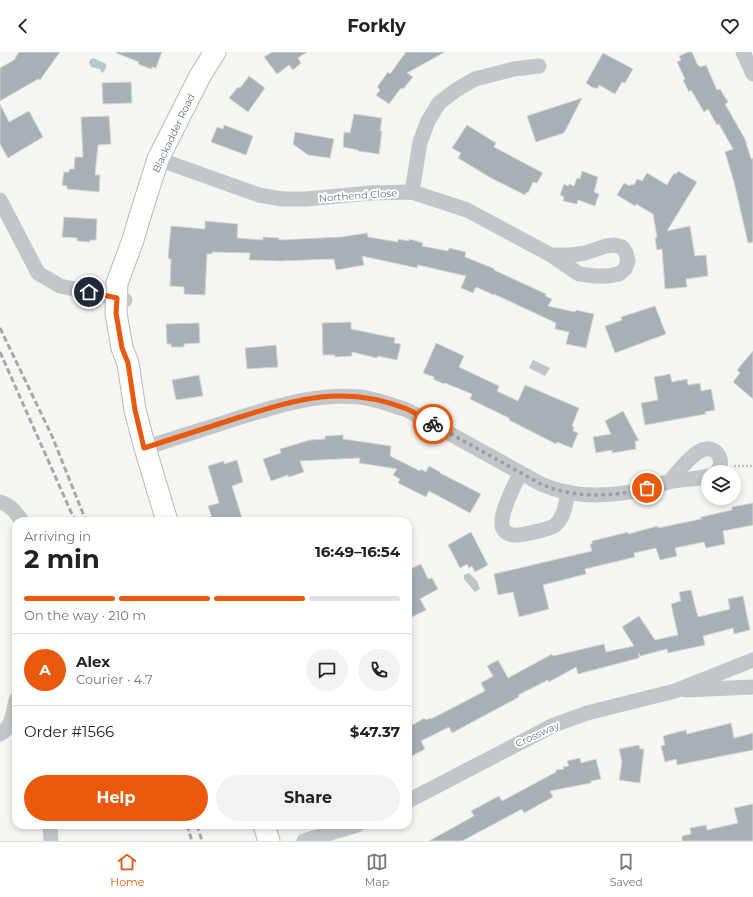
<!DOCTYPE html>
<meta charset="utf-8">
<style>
body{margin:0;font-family:Montserrat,sans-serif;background:#f2f2f2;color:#222;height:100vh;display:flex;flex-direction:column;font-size:15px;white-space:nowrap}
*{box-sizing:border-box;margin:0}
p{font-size:13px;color:#767676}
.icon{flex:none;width:22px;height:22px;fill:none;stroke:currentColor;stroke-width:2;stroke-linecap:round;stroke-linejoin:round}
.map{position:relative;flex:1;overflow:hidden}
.sheet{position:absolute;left:12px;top:465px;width:400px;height:312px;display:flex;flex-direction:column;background:#fff;border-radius:12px;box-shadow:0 2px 6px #0003}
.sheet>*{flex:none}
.buttons{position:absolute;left:701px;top:413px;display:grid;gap:8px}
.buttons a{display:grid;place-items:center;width:40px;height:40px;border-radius:50%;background:#fff;box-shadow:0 2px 6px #0003;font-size:20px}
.pin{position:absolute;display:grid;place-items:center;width:34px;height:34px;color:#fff;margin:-17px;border:2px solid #fff;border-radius:50%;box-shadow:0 1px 4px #0007}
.courier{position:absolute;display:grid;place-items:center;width:40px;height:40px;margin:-20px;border:3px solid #ea580c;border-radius:50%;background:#fff;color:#222;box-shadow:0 1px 5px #0007}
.head em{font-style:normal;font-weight:700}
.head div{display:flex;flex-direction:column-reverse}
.head{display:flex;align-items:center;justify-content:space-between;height:68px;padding:0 12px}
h1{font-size:26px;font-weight:700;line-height:30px}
.bar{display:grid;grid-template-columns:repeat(4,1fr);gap:6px 4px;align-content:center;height:48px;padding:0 12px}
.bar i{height:5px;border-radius:3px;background:#e0e0e0}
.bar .on{background:#ea580c}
.bar p{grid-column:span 4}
.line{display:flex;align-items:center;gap:10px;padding:0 12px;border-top:1px solid #e0e0e0}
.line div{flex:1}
.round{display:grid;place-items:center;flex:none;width:42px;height:42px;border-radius:21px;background:#f2f2f2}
.action{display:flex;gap:8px;margin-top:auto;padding:8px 12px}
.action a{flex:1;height:46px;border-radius:24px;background:#ea580c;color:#fff;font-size:16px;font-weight:700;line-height:46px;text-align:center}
.action a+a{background:#f2f2f2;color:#222}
header{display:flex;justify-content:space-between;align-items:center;height:52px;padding:0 12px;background:#fff;font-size:18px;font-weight:700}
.tabs{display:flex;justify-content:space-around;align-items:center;height:56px;border-top:1px solid #e0e0e0;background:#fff;font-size:11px;color:#767676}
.tabs a{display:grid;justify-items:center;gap:2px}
.tabs .on{color:#ea580c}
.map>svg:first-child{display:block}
</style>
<header><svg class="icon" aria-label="back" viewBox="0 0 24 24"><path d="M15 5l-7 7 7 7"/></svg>Forkly<svg class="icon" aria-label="heart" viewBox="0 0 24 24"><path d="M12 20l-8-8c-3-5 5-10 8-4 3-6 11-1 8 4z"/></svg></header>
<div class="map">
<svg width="753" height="789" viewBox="0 0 753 789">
<rect width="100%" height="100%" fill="#f5f5f1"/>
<!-- water -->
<g fill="#bbc5ca">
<path d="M 93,6 L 106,12 C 107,16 105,19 102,21 L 100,17 L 91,15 L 89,10 L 91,7 Z"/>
<polygon points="533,308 550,316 545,324 529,316"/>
<polygon points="469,521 477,529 480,537 475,540 464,527 464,523"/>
</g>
<!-- building -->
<g fill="#a8b0b6" stroke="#d6d6d4">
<polygon points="19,0 60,0 40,28 38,27 0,49 0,16 14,8"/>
<polygon points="116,0 162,0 156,16 152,15 151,17 138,12 139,10 116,1"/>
<polygon points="272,0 307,0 298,6 301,11 293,18 289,13 277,22 264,5"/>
<polygon points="406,0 445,0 407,21 413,25 403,37 401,36 389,52 376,43 380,38 377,35 388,20 390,22"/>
<polygon points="688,0 692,0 698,14 699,13 700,15 706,13 717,38 720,37 728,50 725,52 745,87 751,107 753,106 753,190 748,191 734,130 725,100 733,97 719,72 717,73 708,57 704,60 691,38 689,40 683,28 685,27 677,10 681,8 679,4"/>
<polygon points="603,1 633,17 625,31 622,30 615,42 599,33 598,36 593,36 586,31"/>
<polygon points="249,24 265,36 248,60 229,46 238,35 240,36"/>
<polygon points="131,30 132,51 103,52 102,31"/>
<polygon points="582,46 564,81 536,90 527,64"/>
<polygon points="0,52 9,70 29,59 43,85 8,106 0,92"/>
<polygon points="354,62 382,66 380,79 382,79 379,102 358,99 358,98 343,95 344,80 350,81"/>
<polygon points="109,64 111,92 98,93 95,123 100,123 99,140 67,137 67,134 62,133 64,120 69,120 69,117 74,117 75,105 83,105 81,65"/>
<polygon points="224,73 253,84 246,103 211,90 217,75 223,77"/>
<polygon points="467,73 496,91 494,95 543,121 537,131 533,130 528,141 526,140 525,143 491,126 458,106 461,101 452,96"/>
<polygon points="295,80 334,87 330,106 308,103 293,92"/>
<polygon points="582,119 598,125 594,140 599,142 595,154 578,148 577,152 563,149 564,145 560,143 564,132 568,134 569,132 574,134 577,126 580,127"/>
<polygon points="678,119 697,130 667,179 690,174 695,204 706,203 708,224 686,227 687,235 665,237 662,197 657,198 655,186 657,185 653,162 636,152 635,154 617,143 624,131 630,134 631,132 634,133 637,127 642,129 647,121 667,133 674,121 676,122"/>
<polygon points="64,165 97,167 96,188 90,188 90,190 77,189 77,186 62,185"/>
<polygon points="205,169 238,172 237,186 263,188 263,185 279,186 279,188 341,185 367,181 368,185 398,190 398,187 409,189 409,187 423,191 422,194 448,199 449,196 466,200 465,205 495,217 494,218 546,242 545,244 552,247 548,254 575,260 576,258 594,262 586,296 566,292 569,280 555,277 556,271 494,242 494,243 476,235 473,241 461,236 466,224 418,213 417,216 362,204 364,213 336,218 334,207 280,209 249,208 250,201 212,200 212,202 207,202 205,243 184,242 184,235 170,234 171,207 169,207 168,205 171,174 205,177"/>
<polygon points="655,254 666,282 615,301 605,274 622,268 621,265"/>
<polygon points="351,270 351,277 395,286 394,291 401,292 397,308 378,304 377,306 352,300 352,304 335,305 335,303 323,303 322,271"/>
<polygon points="199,271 200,291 184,292 184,295 171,295 171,292 167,292 166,272"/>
<polygon points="436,291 464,304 459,315 499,334 497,339 518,349 525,333 579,356 572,374 574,375 573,379 578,381 572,396 557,390 556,392 509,368 509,366 470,347 472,342 445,331 444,332 433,327 434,325 423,321"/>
<polygon points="276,293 278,315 247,317 245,296"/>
<polygon points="753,299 753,347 733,330 740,321 737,318"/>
<polygon points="670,322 672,330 687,327 688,333 700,331 701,339 711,337 715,358 705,360 706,362 645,373 641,351 658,348 654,325"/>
<polygon points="199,323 203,344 176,348 172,328"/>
<polygon points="623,359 639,389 635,389 636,397 612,401 612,398 596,401 593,385 611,382 605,369"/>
<polygon points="343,383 343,387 391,394 390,404 420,419 421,417 426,420 429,414 440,420 440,421 481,442 470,461 429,439 426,445 398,431 400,427 393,423 397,417 359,411 360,406 300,409 304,420 289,425 288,423 271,429 263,407 281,401 280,397 310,388 325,387 325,384"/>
<polygon points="237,408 243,430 232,434 243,469 213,469 208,454 219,451 208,414 224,409 224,412"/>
<polygon points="753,451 753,473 723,479 725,492 706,496 704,490 675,496 677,504 660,508 656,496 634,501 635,505 585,517 586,522 543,533 549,557 519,565 513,540 498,543 494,522 592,499 590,492 592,492 592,489 628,480 628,482 658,474 658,476 701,467 701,465 732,458 732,455"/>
<polygon points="471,480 488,513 475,520 472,514 469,516 467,512 460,516 448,493"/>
<polygon points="421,512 428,527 432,526 438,537 420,547 426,558 408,567 408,518"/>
<polygon points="691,538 698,565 730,557 728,547 743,544 750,578 734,582 733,576 703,584 705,593 668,601 667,597 640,604 639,601 639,606 578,622 576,615 549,630 548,628 518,643 519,645 452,681 449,675 421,689 425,697 408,706 408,663 413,673 424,666 426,668 430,666 431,667 485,639 481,631 493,624 487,614 498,608 508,626 552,602 553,604 604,592 606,600 634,594 622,575 639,564 655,588 678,583 671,552 681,549 679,540"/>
<polygon points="731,671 734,686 753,681 753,698 677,713 676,707 665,710 661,694 665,693 663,684 686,678 687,682"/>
<polygon points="639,693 640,697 644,697 640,731 619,728 622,710 619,697"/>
<polygon points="580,706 581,711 596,707 601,727 591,729 591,731 550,739 553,745 524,761 522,757 462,789 429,789 474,764 471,759 499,744 502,749 556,720 556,718 564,717 563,715 569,714 567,709"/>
<polygon points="753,752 753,789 682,789 682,784 691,782 690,776 706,773 707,778 738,771 734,756"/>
</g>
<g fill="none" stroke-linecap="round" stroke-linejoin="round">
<defs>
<g id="secondary">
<polyline points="167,469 145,396 135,358 128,311 122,296 116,261 117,231 133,188 140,164 158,107 200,24 215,0"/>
<polyline points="264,773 269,789"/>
</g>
</defs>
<!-- secondary casing -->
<use href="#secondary" stroke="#b4b9be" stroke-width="23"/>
<!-- path -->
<polyline stroke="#bcbec0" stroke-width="2.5" stroke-dasharray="2 2" stroke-linecap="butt" points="734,414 753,414"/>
<!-- street -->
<g stroke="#c2c6c9" stroke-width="15">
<polyline points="743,0 753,22"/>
<polyline points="158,107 259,143 282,147 306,147 371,141 412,140 467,158 551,203 579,222 595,224 607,224 619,222 625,217 628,209 626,201 622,195 614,193 606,194 585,201 572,203 551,203"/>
<polyline points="412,140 420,90 428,69 439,51 456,38 475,27 514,17 539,14"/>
<polyline points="0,148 38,221 60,234 125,248"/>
<path d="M 145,396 C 174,386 205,377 235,367 C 277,354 315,341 360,345 C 376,347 392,353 407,358 L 541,432 C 570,445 604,445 635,439 C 646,437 657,433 668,430 C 682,427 695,428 708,424"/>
<path d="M 520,421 C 515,433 500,460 502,473 C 502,478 507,482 512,483 C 519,484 547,478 554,474 C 564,467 566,451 568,440"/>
<path d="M 669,430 C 677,421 694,398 706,397 C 718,395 726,412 716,420"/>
<path d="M 0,450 C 10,452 16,461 22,469"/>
<polyline points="686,638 753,635"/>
<path d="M 0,682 C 12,676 13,660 16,648"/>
<polyline points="408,749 554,673 587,661 675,639 753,608"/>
<polyline points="50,773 51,789"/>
<polyline points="304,789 357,773"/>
</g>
<!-- secondary -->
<use href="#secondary" stroke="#fff" stroke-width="21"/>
<!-- rail -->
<g stroke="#a3a8ae" stroke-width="3" stroke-dasharray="6 3" stroke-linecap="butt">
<polyline points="0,276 52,384 86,469"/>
<polyline points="0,300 75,469"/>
<polyline points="187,773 192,789"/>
<polyline points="197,773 202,789"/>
</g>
</g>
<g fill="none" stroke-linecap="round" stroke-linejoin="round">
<!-- done -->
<path stroke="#97a0aa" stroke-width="4" stroke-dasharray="0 7.2" d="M 433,372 L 541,432 C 574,447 613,445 647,436"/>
<!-- route -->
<path stroke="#ea580c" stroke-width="5" d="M 89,240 L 117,246 L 116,261 L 122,296 L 128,311 L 135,358 L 144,396 C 175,386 206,376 237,366 C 297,347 345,332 407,357 C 416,361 425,367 433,372"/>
</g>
<g text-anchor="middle" stroke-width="4" stroke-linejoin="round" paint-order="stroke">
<!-- street labels -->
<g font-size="10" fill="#647383" stroke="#fff">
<text transform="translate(173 81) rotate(-65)" y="4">Blackadder Road</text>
<text transform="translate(358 143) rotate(-4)" y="4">Northend Close</text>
<text transform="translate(537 682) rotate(-25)" y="4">Crossway</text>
</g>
</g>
</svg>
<div class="buttons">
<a><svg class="icon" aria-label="layers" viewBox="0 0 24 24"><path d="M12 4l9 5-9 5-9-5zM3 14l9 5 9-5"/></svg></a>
</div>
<div class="pin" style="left:647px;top:436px;background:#ea580c"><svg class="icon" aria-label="bag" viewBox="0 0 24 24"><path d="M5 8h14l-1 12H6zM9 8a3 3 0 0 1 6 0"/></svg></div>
<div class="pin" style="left:89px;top:240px;background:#1f2937"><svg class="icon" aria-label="home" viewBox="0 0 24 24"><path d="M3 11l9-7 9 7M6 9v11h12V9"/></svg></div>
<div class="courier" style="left:433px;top:372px"><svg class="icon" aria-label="bike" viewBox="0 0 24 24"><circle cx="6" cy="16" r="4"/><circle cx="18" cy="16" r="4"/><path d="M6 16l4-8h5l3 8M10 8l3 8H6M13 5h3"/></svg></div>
<section class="sheet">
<div class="head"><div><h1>2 min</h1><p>Arriving in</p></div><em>16:49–16:54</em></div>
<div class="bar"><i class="on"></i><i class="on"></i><i class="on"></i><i></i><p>On the way · 210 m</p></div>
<div class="line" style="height:72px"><b class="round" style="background:#ea580c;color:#fff">A</b><div><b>Alex</b><p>Courier · 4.7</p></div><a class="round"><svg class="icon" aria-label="chat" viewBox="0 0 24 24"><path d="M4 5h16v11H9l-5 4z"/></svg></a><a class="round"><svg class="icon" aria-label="phone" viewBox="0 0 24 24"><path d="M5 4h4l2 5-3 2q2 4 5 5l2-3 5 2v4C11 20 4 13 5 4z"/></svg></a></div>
<div class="line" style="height:52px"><div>Order #1566</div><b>$47.37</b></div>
<div class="action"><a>Help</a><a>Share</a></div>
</section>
</div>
<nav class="tabs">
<a class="on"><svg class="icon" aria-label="home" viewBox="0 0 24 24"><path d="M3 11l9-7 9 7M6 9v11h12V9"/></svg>Home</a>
<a><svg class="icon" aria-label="map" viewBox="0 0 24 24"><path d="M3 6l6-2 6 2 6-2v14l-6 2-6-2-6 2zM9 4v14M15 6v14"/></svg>Map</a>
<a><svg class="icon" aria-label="saved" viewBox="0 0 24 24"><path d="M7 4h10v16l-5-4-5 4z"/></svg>Saved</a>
</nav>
